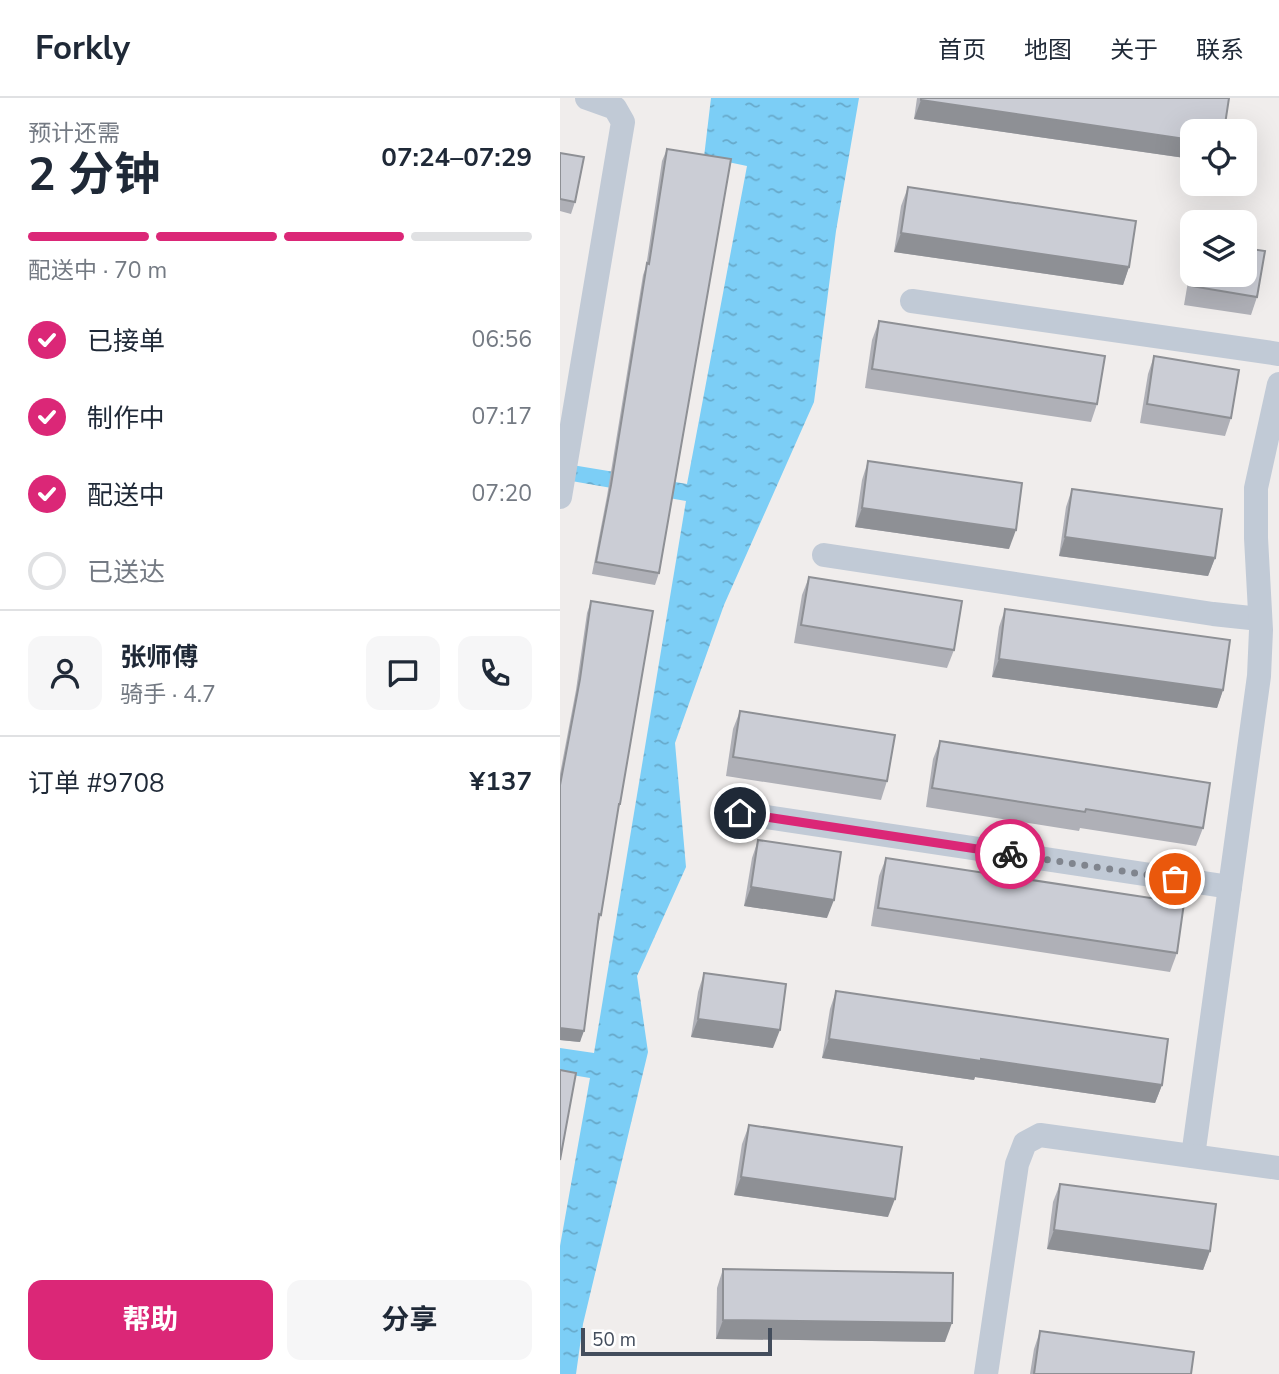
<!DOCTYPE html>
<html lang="zh">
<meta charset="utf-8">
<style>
body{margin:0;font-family:"Nunito Sans","Noto Sans SC",sans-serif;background:#f6f6f7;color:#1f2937;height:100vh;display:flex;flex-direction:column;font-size:26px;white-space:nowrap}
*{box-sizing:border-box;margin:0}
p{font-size:23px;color:#747a83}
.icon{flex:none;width:38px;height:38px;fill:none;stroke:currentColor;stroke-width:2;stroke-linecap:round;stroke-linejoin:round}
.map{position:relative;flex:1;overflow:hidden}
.details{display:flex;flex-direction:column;background:#fff;width:560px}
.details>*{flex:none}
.tools{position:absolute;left:620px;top:21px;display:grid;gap:14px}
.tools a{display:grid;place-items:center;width:77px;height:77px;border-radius:14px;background:#fff;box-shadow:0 7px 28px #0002;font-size:35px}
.scale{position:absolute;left:21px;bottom:18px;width:191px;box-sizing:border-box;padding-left:7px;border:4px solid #434d5c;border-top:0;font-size:19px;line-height:24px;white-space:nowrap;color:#434d5c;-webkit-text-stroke:5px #fff;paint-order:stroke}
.pin{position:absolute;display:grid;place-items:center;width:60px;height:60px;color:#fff;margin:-30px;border:4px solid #fff;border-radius:50%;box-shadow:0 2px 7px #0007}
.courier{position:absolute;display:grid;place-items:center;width:70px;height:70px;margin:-35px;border:5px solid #db2777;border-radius:50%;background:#fff;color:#222;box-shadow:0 2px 9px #0007}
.headline em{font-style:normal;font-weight:700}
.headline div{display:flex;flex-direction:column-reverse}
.headline{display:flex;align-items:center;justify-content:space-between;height:119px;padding:0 28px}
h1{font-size:46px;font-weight:700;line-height:52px}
.bar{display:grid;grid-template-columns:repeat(4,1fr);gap:10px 7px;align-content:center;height:84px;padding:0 28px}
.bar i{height:9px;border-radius:5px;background:#e0e1e3}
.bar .selected{background:#db2777}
.bar p{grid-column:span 4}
.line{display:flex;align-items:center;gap:18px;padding:0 28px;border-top:2px solid #e0e1e3}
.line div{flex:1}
.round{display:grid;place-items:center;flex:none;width:74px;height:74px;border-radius:14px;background:#f6f6f7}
ol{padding:0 28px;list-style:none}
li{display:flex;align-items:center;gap:21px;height:77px}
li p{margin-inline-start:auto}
li .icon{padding:7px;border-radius:50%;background:#db2777;color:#fff;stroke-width:4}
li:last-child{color:#747a83}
li i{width:38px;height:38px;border:4px solid #e0e1e3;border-radius:50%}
.action{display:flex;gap:14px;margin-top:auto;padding:14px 28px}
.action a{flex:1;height:80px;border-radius:14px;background:#db2777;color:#fff;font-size:28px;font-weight:700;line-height:80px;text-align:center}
.action a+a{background:#f6f6f7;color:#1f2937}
header{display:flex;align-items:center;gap:42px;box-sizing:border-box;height:98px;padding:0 35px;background:#fff;border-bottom:2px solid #e0e1e3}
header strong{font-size:33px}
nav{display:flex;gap:38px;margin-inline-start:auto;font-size:24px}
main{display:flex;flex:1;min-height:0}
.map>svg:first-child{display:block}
</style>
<header>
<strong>Forkly</strong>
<nav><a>首页</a><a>地图</a><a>关于</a><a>联系</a></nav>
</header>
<main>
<section class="details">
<div class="headline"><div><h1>2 分钟</h1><p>预计还需</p></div><em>07:24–07:29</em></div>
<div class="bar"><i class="selected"></i><i class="selected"></i><i class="selected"></i><i></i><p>配送中 · 70 m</p></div>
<ol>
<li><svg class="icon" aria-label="check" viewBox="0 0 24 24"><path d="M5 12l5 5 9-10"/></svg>已接单<p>06:56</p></li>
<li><svg class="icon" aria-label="check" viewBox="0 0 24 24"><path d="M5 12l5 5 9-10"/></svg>制作中<p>07:17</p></li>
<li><svg class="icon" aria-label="check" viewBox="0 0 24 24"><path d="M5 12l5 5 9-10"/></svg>配送中<p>07:20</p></li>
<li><i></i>已送达</li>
</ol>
<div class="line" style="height:126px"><a class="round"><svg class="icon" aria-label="person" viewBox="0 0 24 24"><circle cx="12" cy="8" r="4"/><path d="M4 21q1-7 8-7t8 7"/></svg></a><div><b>张师傅</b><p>骑手 · 4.7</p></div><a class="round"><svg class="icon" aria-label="chat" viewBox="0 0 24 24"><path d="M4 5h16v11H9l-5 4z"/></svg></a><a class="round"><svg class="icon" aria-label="phone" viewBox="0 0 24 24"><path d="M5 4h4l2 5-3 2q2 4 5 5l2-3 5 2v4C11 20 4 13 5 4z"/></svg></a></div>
<div class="line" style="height:91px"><div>订单 #9708</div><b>¥137</b></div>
<div class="action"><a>帮助</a><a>分享</a></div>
</section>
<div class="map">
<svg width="719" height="1276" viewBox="0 0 719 1276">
<defs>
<pattern id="water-ripples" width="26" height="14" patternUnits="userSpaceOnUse" patternTransform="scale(1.75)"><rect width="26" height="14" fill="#7ccef6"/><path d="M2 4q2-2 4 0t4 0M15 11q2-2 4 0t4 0" fill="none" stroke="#67a9ca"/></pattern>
</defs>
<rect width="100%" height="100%" fill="#f0edec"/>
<!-- water -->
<polygon fill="url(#water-ripples)" points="151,0 299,0 276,133 254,304 164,507 115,645 126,769 77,878 88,954 23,1226 16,1276 0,1276 0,1148 30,980 0,975 0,950 34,955 126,403 0,381 0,365 127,386 187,68 144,59"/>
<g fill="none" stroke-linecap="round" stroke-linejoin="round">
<!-- minor -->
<g stroke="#c1cad6" stroke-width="24">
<polyline points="352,203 719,256"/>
<polyline points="0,399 63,24 55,10 27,0"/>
<polyline points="264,457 653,516 700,521"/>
<polyline points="180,715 670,789"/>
<polyline points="633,1058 699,578 701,532 696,440 696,390 719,286"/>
<polyline points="426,1276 457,1066 465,1045 480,1037 719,1070"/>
</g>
</g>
<!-- wall -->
<g fill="#afb0b7">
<polygon points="357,0 669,0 632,33 632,61 354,21"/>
<polygon points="107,51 99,475 95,487 32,476 47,398 83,177 86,169 102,63"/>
<polygon points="0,55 15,104 11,116 0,113"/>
<polygon points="348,89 569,169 563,187 334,154 341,108"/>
<polygon points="632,160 632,177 684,177 697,199 691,217 624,207"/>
<polygon points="319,223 537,306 531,324 305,290 312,242"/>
<polygon points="594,258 671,320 665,338 580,325 588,276"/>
<polygon points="308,363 449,451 295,429 302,382"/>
<polygon points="512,391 655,460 648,478 499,458 506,409"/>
<polygon points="249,479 394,552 387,570 234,545 242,497"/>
<polygon points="31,503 60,706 57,714 41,817 38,826 20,944 0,942 0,676 16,592 27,515"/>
<polygon points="445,511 663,592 657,610 432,579 439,529"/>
<polygon points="180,613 327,683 321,702 166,678 173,631"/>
<polygon points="380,643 643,730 636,748 520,730 519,733 366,709 373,661"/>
<polygon points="198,742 267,820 184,808 192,760"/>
<polygon points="326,760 617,855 610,874 311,828 319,778"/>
<polygon points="144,875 213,950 131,939 138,894"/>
<polygon points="276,893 602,987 595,1005 415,979 414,982 262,960 270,911"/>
<polygon points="189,1027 328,1119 174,1097 182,1046"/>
<polygon points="500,1086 650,1153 643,1172 487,1151 493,1104"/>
<polygon points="163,1171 385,1244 156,1241 157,1190"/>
<polygon points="480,1233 631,1276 470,1276 474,1251"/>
</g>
<!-- shaded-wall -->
<g fill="#8e9095">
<polygon points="361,2 632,42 632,61 354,21"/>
<polygon points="341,135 569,169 563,187 334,154"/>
<polygon points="302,410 456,432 449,451 295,429"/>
<polygon points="505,439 655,460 648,478 499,458"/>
<polygon points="439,561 663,592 657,610 432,579"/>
<polygon points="191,789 274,802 267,820 184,808"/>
<polygon points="138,921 220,932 213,950 131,939"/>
<polygon points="0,930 24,933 20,944 0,942"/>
<polygon points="269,941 421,961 602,987 595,1005 415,979 414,982 262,960"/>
<polygon points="181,1079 335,1101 328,1119 174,1097"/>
<polygon points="494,1132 650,1153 643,1172 487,1151"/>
<polygon points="163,1222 392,1225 385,1244 156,1241"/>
</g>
<!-- building -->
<g fill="#cbcdd5" stroke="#8e9095" stroke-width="2">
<polygon points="361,0 669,0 664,33 632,33 632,42 361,2"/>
<polygon points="107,51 171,61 99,475 36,464 51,387 87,165 89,166"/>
<polygon points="0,55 24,59 15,104 0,101"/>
<polygon points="348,89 576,123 569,169 341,135"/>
<polygon points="684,150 705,153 697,199 631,188 633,177 684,177"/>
<polygon points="319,223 545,258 537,306 312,271"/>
<polygon points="594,258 679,272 671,320 587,306"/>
<polygon points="308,363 462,385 456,432 302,410"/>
<polygon points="512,391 662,411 655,460 505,439"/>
<polygon points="249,479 402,503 394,552 241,527"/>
<polygon points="31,503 93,513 60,706 59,706 41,817 39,816 24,933 0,930 0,687 20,581"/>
<polygon points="445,511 670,542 663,592 439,561"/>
<polygon points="180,613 335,637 327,683 173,659"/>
<polygon points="380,643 650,685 643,730 526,711 525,714 372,690"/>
<polygon points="198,742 281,754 274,802 191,789"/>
<polygon points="326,760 624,805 617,855 318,810"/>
<polygon points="144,875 226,886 220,932 138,921"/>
<polygon points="276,893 608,941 602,987 421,961 421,963 269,941"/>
<polygon points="0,972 16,975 0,1062"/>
<polygon points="189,1027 342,1049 335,1101 181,1079"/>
<polygon points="500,1086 656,1106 650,1153 494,1132"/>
<polygon points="163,1171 393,1175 392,1225 163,1222"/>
<polygon points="480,1233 634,1254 631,1276 474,1276"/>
</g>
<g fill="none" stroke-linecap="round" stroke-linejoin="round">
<!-- done -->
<polyline stroke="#80858e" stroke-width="7" stroke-dasharray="0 12.6" points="450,756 615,781"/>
<!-- route -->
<polyline stroke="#db2777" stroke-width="9" points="180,715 450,756"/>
</g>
</svg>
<div class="tools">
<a><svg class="icon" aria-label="locate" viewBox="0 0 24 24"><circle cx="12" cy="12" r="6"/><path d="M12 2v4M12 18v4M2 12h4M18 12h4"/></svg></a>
<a><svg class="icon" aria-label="layers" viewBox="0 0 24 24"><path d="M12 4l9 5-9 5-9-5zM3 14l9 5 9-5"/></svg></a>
</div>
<div class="scale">50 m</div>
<div class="pin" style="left:615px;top:781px;background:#ea580c"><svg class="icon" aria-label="bag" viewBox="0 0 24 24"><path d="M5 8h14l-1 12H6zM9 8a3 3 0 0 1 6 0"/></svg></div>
<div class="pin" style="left:180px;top:715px;background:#1f2937"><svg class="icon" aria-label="home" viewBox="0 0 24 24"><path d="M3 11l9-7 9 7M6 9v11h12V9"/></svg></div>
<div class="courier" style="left:450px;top:756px"><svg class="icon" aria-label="bike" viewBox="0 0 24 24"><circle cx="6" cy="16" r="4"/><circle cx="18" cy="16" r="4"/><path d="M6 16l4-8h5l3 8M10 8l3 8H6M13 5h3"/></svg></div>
</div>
</main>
